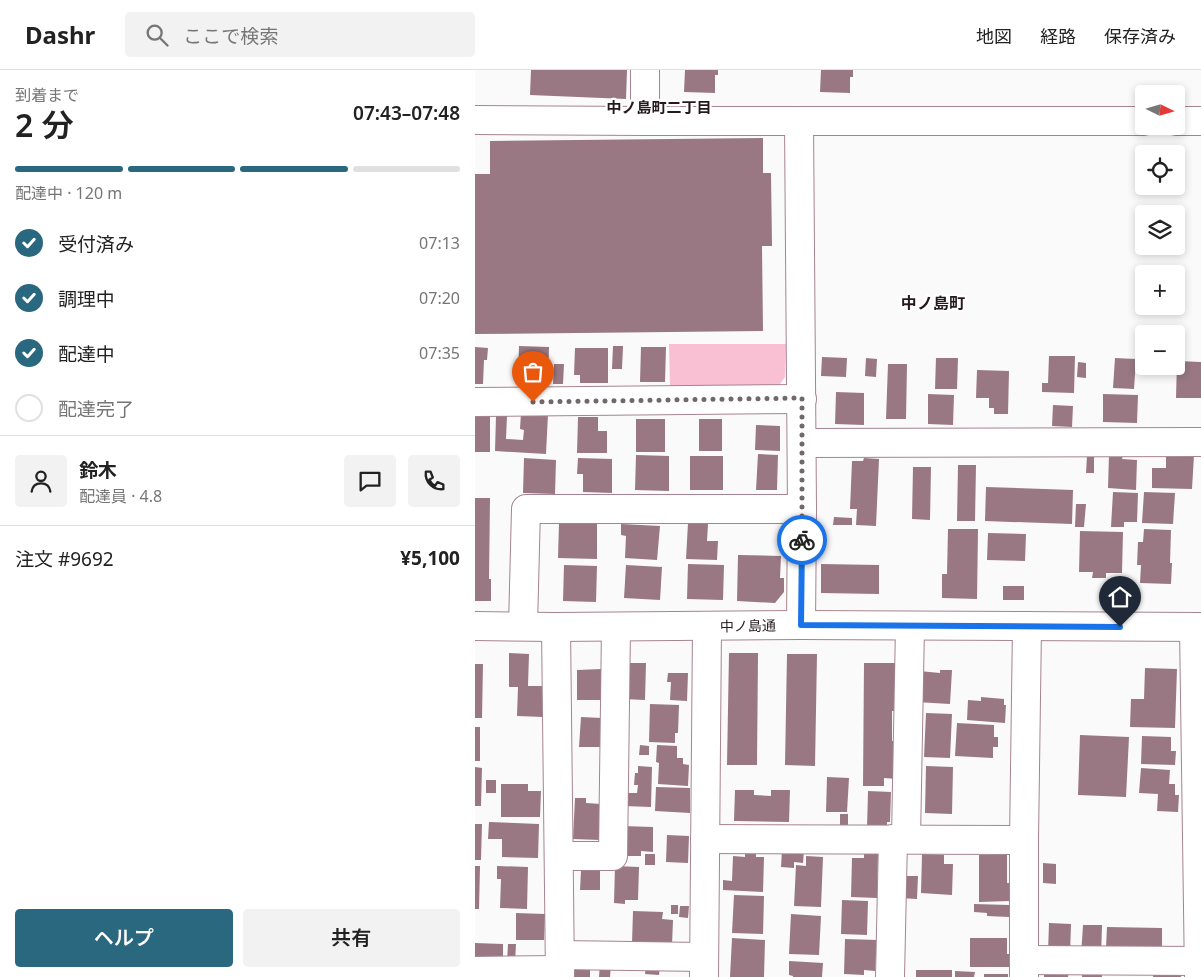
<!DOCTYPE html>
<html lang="ja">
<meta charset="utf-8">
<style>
body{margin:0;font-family:"Noto Sans","Noto Sans JP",sans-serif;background:#f2f2f2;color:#222;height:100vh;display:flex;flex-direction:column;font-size:19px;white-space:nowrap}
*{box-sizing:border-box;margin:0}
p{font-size:16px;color:#767676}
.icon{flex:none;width:28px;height:28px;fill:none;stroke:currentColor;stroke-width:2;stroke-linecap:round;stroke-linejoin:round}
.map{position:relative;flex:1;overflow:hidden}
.sheet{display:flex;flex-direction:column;background:#fff;width:475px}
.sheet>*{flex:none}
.needle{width:32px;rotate:95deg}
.fabs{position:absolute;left:660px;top:15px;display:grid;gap:10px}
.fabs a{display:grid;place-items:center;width:50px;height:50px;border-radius:5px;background:#fff;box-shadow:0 2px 8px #0003;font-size:25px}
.pin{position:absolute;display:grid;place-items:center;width:42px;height:42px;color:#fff;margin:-51px -21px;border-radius:50% 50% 50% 0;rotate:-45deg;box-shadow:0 0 5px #0007}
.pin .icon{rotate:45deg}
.courier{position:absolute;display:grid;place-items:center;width:50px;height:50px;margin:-25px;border:4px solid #1a73e8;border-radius:50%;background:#fff;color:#222;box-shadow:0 1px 6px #0007}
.head em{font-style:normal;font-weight:600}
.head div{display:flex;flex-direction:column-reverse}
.head{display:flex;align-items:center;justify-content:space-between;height:85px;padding:0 15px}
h1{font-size:32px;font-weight:600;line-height:38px}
.bar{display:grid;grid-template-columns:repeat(4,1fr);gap:8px 5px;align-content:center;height:60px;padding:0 15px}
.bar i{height:6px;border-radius:4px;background:#e0e0e0}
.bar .active{background:#29687e}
.bar p{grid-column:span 4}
.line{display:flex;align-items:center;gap:12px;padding:0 15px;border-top:1px solid #e0e0e0}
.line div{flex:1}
.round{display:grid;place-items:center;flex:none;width:52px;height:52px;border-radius:5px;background:#f2f2f2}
ol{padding:0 15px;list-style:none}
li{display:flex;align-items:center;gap:15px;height:55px}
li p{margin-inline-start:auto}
li .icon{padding:5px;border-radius:50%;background:#29687e;color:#fff;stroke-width:4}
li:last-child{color:#767676}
li i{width:28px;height:28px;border:2px solid #e0e0e0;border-radius:50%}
.cta{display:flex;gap:10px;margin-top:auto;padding:10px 15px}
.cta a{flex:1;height:58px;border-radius:5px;background:#29687e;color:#fff;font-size:20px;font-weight:600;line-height:58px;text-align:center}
.cta a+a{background:#f2f2f2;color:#222}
header{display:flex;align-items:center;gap:30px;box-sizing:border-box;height:70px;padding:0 25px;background:#fff;border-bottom:1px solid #e0e0e0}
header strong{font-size:24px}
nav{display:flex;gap:28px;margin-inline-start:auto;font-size:18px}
.search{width:350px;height:45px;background:#f2f2f2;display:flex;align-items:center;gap:12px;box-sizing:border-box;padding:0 18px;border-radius:5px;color:#767676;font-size:19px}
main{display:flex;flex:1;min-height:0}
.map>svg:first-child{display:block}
</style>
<header>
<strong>Dashr</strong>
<div class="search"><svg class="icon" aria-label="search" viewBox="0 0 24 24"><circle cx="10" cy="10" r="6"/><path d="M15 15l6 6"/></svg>ここで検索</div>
<nav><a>地図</a><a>経路</a><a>保存済み</a></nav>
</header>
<main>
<section class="sheet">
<div class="head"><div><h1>2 分</h1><p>到着まで</p></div><em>07:43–07:48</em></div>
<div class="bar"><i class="active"></i><i class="active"></i><i class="active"></i><i></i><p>配達中 · 120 m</p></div>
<ol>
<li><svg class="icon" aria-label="check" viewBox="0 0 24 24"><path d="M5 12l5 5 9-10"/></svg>受付済み<p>07:13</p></li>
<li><svg class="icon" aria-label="check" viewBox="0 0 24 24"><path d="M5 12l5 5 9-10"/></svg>調理中<p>07:20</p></li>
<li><svg class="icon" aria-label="check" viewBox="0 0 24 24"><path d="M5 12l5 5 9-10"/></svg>配達中<p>07:35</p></li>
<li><i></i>配達完了</li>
</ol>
<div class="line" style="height:90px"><a class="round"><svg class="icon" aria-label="person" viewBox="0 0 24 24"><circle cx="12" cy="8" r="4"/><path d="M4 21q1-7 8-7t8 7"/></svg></a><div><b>鈴木</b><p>配達員 · 4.8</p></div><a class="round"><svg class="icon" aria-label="chat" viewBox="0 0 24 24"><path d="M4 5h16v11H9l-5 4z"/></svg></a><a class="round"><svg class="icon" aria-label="phone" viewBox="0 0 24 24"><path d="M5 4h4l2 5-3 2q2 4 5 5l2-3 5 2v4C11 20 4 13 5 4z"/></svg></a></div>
<div class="line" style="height:65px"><div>注文 #9692</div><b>¥5,100</b></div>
<div class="cta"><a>ヘルプ</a><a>共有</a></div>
</section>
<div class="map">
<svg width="726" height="907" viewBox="0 0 726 907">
<rect width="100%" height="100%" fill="#fafafa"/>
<!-- green -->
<polygon fill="#f9bfd3" points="194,274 311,274 310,307 302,318 195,317"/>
<!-- building -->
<g fill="#997883">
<polygon points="56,0 152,0 151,29 55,25"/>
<polygon points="210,0 243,0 243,5 240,5 240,23 209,22"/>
<polygon points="346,0 378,0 378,7 375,7 375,23 345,22"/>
<polygon points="288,68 288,103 296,103 297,176 287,176 288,261 0,264 0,104 15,104 15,71"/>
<polygon points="44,276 74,277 73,313 43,312"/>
<polygon points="138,276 148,276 147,299 137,299"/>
<polygon points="0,277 13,278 12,290 9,290 8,314 0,314"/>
<polygon points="166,277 191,277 190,312 165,312"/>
<polygon points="100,278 133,278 133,313 105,313 105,305 99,305"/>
<polygon points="574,286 600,286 599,323 567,322 567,313 573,313"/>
<polygon points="347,287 372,288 371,307 346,306"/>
<polygon points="391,288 402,289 401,307 390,306"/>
<polygon points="461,288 483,288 482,319 460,319"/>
<polygon points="640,288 661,289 659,319 638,318"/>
<polygon points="702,291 726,292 726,328 701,328"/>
<polygon points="603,292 611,293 611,308 602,307"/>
<polygon points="79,294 89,294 88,314 78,314"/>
<polygon points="413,294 432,294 431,349 411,349"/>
<polygon points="502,300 534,301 533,344 519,344 519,338 514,338 514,328 501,328"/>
<polygon points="361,322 389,323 389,355 360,354"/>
<polygon points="453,324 479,325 478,355 453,354"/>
<polygon points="628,324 663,325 662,353 628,352"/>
<polygon points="578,335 598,336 597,357 577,356"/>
<polygon points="46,343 73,344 71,384 20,381 21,346 32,346 31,369 48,370 49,360 45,359"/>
<rect x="0" y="345" width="15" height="37"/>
<polygon points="103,347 123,347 123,361 132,361 132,383 102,383"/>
<rect x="161" y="349" width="29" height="33"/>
<rect x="224" y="349" width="23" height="32"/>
<polygon points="281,355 305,356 305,381 280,380"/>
<polygon points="283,384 303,385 302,420 281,420"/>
<polygon points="691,384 719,385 717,419 677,418 677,398 691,398"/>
<polygon points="161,385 194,386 194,421 160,420"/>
<polygon points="634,385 648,386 647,389 662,390 661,420 633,418"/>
<rect x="215" y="386" width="33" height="34"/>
<polygon points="612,386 619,386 619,403 611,403"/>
<polygon points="49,388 81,390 80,424 48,423"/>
<polygon points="103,388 137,389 137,423 108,422 108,404 102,404"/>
<polygon points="389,388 404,389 401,456 381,455 382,439 375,439 377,391 388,391"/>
<polygon points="483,395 501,395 500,451 482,451"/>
<polygon points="438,397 456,397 455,450 437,449"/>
<polygon points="511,417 598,420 597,454 510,451"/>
<polygon points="638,422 663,423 662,452 649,452 649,457 636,457"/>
<polygon points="669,422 700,423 698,454 667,453"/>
<polygon points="0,428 15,428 14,509 16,509 16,531 0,531"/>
<polygon points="601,434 611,434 609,457 600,457"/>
<polygon points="359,447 377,448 377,455 358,455"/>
<polygon points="84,453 122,454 122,489 83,488"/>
<polygon points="213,453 233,454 232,471 243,471 242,490 211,489"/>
<polygon points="146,454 185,456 182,490 150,488 151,466 146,465"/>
<polygon points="473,459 503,459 502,529 467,528 467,504 472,504"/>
<polygon points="669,459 696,460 695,493 697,493 696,514 665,513 666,495 662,495 663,472 668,472"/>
<polygon points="605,461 648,462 647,503 631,503 631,508 617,508 618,502 604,502"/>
<polygon points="513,463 551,464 550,491 512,490"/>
<polygon points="263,485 306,486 305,508 309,508 309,522 300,533 262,531"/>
<polygon points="213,494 249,495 248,530 212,529"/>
<polygon points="346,494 404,495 404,524 346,523"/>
<polygon points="89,495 122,496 121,532 88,531"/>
<polygon points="151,495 187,497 185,530 149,528"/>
<rect x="528" y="516" width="21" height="14"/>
<polygon points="34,583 54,584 53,616 69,616 68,647 42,646 43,617 34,617"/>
<polygon points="254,583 283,583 282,695 252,695"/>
<polygon points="312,584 342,584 340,696 310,695"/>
<polygon points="149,593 171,593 170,630 148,629"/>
<polygon points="389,593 425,593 425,641 417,641 417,671 422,671 422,709 409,708 409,716 388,716"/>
<polygon points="0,594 8,594 7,648 0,648"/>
<polygon points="670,598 702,599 700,658 655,657 656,629 669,629"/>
<polygon points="127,599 127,630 102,630 102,600"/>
<polygon points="465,600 477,600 475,634 441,632 444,601 465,603"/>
<polygon points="193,603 213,603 212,631 195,630 196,612 192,612"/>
<polygon points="506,627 529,629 529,635 531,635 530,653 492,650 493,630 506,631"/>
<polygon points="175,634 204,635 203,663 200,663 200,673 174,672"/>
<polygon points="451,643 477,644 475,688 449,687"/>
<polygon points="106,647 127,648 125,677 104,677"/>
<polygon points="482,653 519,655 519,667 523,667 523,677 518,677 518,688 480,686"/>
<rect x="0" y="657" width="5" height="34"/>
<polygon points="605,665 654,667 651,727 603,725"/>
<polygon points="667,666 696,667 696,681 701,681 700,695 666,694"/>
<polygon points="165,675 174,676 174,685 164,685"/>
<polygon points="182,675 202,676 202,688 208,688 208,694 214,695 213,716 183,714 184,693 181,692"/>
<polygon points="163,696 177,697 176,737 149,736 149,723 162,723 163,715 159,715 160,703 163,703"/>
<polygon points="451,696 478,697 477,744 450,743"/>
<polygon points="0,697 7,698 6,736 0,736"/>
<polygon points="666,698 695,700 694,714 700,714 700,725 704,725 703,742 682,741 683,724 664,723"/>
<polygon points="352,707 374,708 372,742 351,742"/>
<rect x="11" y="710" width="10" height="13"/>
<polygon points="26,714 53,714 53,721 66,721 65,747 26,747"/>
<polygon points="181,717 215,718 215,743 180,741"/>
<polygon points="260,720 279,720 279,725 296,726 296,720 315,720 314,752 259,751"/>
<polygon points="393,721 416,722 415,752 412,752 412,759 392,758"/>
<polygon points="100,728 111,728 111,733 126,734 125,770 98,769"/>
<rect x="365" y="744" width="8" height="16"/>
<polygon points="14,752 64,754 63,788 27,787 27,769 13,769"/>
<polygon points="0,754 7,754 6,790 0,790"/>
<polygon points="148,756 178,757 178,782 166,781 166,786 148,786"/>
<polygon points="192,765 214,766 213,793 191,792"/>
<polygon points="307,780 329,781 328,793 319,792 319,798 306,797"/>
<rect x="170" y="784" width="10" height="11"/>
<polygon points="270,784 281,784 281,787 289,787 288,822 248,820 248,810 257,811 258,786 270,787"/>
<polygon points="389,784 403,784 402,828 376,827 377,788 389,788"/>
<polygon points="447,784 469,785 469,794 478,794 477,825 446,823"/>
<polygon points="504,785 532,785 532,813 535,813 535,831 504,832"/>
<polygon points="331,786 348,787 346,837 319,836 321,795 331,796"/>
<polygon points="568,793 581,794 581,814 568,813"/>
<polygon points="0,796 5,796 4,839 0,839"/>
<polygon points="22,796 53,797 52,839 25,838 26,809 22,809"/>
<polygon points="140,796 164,797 163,830 150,830 150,834 139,833"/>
<polygon points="106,801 125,801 125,820 105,820"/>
<polygon points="426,806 443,806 442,829 425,828"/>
<polygon points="259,825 289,826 288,864 257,863"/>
<polygon points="367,830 393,831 392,865 366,864"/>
<polygon points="499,834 534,835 534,847 512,846 512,843 499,842"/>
<rect x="196" y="835" width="7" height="9"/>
<polygon points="205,836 214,836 213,848 204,847"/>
<polygon points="158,841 188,842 187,849 198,850 197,875 157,873"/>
<polygon points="41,843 70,844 69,870 41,870"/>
<polygon points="316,844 346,846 344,885 314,884"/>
<polygon points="574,853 596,854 595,884 573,883"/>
<polygon points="608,855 627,855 626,887 606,886"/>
<polygon points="632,857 687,858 687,879 631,878"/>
<polygon points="257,868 290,870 289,907 255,907"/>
<polygon points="495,868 532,868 532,884 535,884 535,897 495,897"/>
<polygon points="370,869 402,870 400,901 389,900 389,905 369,904"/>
<polygon points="0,873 28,874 28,894 0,890"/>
<polygon points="33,874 41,874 40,892 32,892"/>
<polygon points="314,891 348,893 347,907 318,907 318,906 314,905"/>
<polygon points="125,894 136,894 135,907 124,907"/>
<polygon points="171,895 185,895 184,905 170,904"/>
<polygon points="95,896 115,897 115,907 95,907"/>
<rect x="607" y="898" width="20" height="9"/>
<polygon points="679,898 707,899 706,907 678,907"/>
<rect x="441" y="900" width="36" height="7"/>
<polygon points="480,901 500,902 499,907 480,907"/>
<polygon points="569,901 594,901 593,907 569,907"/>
<rect x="509" y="904" width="24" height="3"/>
</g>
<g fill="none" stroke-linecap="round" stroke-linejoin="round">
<defs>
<g id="minor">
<polyline points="170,0 170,51 669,51"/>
<polyline points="0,50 170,51"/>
<polyline points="324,51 327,439 326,555"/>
<polyline points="701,51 726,51"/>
<polyline points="0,332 327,329"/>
<polyline points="327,373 726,372"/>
<polyline points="0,556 81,557 326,555 726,557"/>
<polyline points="48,556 51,439 327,439"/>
<polyline points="81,557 85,907"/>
<polyline points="719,557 724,907"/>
<polyline points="230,769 549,770"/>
<polyline points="431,769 435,556"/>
<polyline points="84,786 138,786 141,557"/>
<polyline points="85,885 229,887"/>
<polyline points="549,890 723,891"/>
<polyline points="0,901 85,900"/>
<polyline points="229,907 232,556"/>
<polyline points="415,907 418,769"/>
<polyline points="549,907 549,770 552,556"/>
</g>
</defs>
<!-- minor casing -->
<use href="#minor" stroke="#a5848f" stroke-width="30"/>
<!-- minor -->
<use href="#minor" stroke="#fff" stroke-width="28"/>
</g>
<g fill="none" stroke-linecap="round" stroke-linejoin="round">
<!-- done -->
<polyline stroke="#70686a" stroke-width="5" stroke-dasharray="0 9" points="58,332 327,328 327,470"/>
<!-- route -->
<polyline stroke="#1a73e8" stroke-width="6" points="327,470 326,555 645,557"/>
</g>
<g text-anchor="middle" stroke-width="4.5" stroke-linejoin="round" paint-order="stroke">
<!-- street labels -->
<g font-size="14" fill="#26191d" stroke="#fff">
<text transform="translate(273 556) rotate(-1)" y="5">中ノ島通</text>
</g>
<!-- neighbourhood labels -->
<g font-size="15" font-weight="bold" fill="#26191d" stroke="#fff">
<text x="184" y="43">中ノ島町二丁目</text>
</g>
<!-- quarter labels -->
<g font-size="16" font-weight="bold" fill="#26191d" stroke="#fff">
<text x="458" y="239">中ノ島町</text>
</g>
</g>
</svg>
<div class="fabs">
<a><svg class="needle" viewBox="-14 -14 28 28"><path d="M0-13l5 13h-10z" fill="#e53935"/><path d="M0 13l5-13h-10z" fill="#767676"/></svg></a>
<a><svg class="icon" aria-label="locate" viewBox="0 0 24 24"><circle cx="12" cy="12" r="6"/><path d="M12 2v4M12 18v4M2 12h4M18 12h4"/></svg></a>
<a><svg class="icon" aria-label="layers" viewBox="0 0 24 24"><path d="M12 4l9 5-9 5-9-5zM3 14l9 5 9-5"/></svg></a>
<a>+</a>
<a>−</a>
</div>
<div class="pin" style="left:58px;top:332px;background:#ea580c"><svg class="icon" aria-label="bag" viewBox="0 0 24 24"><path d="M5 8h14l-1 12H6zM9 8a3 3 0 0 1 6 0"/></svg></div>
<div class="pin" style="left:645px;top:557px;background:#1f2937"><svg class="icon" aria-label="home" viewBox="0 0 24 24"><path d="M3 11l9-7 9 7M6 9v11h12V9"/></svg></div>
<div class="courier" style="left:327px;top:470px"><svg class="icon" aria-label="bike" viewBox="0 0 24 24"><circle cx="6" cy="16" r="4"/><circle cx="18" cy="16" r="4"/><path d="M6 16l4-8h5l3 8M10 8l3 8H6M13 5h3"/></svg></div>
</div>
</main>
